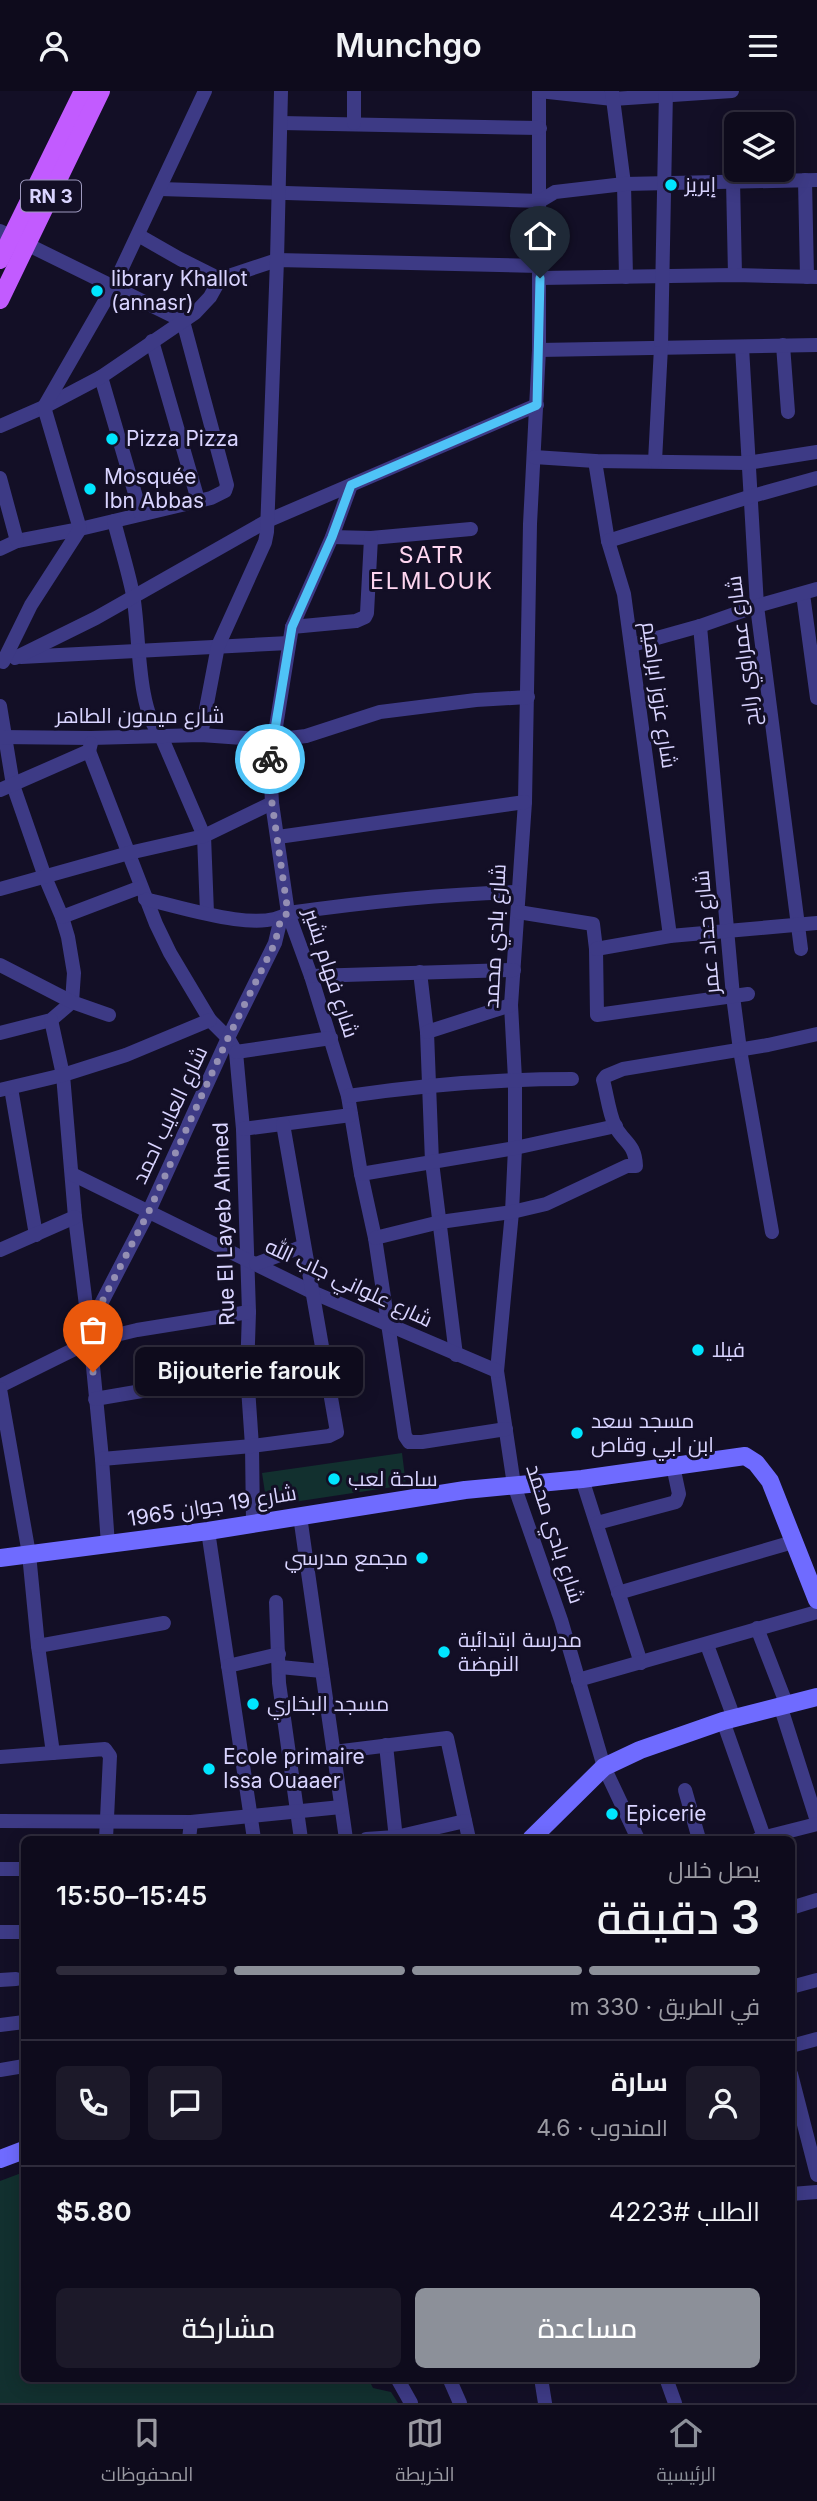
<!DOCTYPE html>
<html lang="ar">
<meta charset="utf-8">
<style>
body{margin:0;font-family:Inter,Cairo,sans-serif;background:#1c1929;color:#f1f3f6;direction:rtl;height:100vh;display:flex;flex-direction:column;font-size:26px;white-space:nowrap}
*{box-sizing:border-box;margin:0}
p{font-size:23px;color:#9b9ba3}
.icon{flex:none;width:38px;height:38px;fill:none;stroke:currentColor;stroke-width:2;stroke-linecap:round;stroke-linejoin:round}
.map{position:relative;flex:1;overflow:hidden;direction:ltr}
.panel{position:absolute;left:21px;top:1745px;width:774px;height:546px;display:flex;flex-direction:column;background:#0e0b1c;border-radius:10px;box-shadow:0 4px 18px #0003,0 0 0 2px #2e2b3b;direction:rtl}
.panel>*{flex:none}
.fabs{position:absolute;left:724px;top:21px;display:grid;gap:14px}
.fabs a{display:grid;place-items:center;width:70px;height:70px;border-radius:10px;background:#0e0b1c;box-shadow:0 4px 18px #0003,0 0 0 2px #2e2b3b;font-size:35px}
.pin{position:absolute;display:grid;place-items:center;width:60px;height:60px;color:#fff;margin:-72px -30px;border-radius:50% 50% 50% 0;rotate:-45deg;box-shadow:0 0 7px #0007}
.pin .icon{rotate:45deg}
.courier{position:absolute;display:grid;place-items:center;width:70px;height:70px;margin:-35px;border:5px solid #4fc3f7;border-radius:50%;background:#fff;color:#222;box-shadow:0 2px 9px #0007}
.bubble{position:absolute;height:49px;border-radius:10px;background:#0e0b1c;box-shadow:0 4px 18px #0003,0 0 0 2px #2e2b3b;font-size:23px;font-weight:600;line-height:49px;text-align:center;direction:rtl}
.headline em{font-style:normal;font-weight:600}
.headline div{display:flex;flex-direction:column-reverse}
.headline{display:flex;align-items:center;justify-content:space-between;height:119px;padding:0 35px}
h1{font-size:46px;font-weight:600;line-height:52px}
.bar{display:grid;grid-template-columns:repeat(4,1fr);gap:10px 7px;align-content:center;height:84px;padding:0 35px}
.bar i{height:9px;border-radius:5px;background:#2e2b3b}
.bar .selected{background:#8c9099}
.bar p{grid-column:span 4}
.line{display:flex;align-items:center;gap:18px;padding:0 35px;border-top:2px solid #2e2b3b}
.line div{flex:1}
.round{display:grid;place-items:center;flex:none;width:74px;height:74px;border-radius:10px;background:#1c1929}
.button{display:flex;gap:14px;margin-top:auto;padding:14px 35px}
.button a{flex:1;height:80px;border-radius:10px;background:#8c9099;color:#fff;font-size:28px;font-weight:600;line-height:80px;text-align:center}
.button a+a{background:#1c1929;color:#f1f3f6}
header{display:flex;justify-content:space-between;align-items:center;height:91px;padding:0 35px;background:#0e0b1c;font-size:32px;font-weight:600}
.tabs{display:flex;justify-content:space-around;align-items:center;height:98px;border-top:2px solid #2e2b3b;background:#0e0b1c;font-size:19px;color:#9b9ba3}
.tabs a{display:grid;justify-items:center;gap:4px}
.tabs .selected{color:#8c9099}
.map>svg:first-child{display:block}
</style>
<header><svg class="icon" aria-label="menu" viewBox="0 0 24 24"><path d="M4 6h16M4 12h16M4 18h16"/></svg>Munchgo<svg class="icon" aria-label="person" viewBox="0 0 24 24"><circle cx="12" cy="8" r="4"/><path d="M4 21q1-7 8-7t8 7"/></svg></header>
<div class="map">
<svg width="817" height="2312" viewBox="0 0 817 2312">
<rect width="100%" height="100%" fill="#130f26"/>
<!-- green -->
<g fill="#12302f">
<polygon points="402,1362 406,1394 267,1415 262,1382"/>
<polygon points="24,2081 24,2287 368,2287 373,2297 391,2301 398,2312 0,2312 0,2090"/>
</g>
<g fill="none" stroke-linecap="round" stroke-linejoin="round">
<!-- street -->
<g stroke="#3d3a85" stroke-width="14">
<polyline points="539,0 539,259 530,433 525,711 511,914 515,988 515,1057 512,1121 497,1280 514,1394 561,1529 604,1676 638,1748"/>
<polyline points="539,0 613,8 732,0"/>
<polyline points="612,0 624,93 626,186"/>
<polyline points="281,32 540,37"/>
<polyline points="354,32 354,0"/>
<polyline points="733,89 735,184"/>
<polyline points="805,89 807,186"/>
<polyline points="160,98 540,110 555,101 624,93 817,89"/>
<polyline points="0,140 183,230 227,394 225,400 211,407 80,438 17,450 0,458"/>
<polyline points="138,144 180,168 220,188"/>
<polyline points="540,187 735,184 817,186"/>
<polyline points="220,188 277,169 540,175"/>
<polyline points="152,250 198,409"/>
<polyline points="783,254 788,321"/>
<polyline points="742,256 757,515 801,858"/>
<polyline points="539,259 817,254"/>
<polyline points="101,286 141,423"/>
<polyline points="0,335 44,316 101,286 195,222 210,206 220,188"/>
<polyline points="534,366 595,370 747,372 817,361"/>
<polyline points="595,370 608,450 624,503 670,845"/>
<polyline points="655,370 661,256 666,0"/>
<polyline points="0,387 17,450"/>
<polyline points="351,394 332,446 292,536 270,673 272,712 288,822 311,885 348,1005 361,1083 375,1147 405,1345 409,1351 422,1351 506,1338"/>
<path d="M 114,430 C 120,454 128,479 133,504 C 140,540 136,618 161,645 L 204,745 L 207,822"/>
<polyline points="332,446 371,447 471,438"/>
<polyline points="608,450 749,406 817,387"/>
<polyline points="803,503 817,607"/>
<polyline points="700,535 733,905 740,959 772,1141"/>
<polyline points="292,536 356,530 365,526 367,522 371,447"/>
<polyline points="632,554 700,535 757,515 817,498"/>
<polyline points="21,566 289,552"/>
<polyline points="15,567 96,527 267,430 537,314"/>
<polyline points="3,571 31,514 80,438 44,316 113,196 205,0"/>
<polyline points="0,615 13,694 45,786 62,826 68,846 74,882 72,911 51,929 0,942"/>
<polyline points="201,644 218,555 265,451 267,441 277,169 281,0"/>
<polyline points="0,646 91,647 201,644 272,649 306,645 380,621 476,609 528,606"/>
<polyline points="89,660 156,833 170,862 210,929 228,947 236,961 243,1038 249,1221 247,1282 252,1355 253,1431"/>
<polyline points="0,699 89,660 91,652"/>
<polyline points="278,746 525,711"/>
<polyline points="0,798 129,762 204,745 272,712"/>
<path d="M 145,808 C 178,815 260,843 288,822 C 366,811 438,803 517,801"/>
<polyline points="518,821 593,833 596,858 597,924 748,903"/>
<polyline points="62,826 141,796"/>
<polyline points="596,858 670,845 817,832"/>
<polyline points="0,874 72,911 109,924"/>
<polyline points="420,881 427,941 432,1071 456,1264"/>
<polyline points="311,885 514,879"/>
<polyline points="51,929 63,984 75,1126 91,1255 102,1368 108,1454"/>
<polyline points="427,941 511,914"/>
<polyline points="236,961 331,947"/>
<polyline points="11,997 36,1144"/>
<polyline points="0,999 63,984 126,964 210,929"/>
<path d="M 348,1005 C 423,994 497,988 572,988"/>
<polyline points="243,1038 351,1024"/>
<polyline points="72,1083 312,1201 497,1280"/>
<polyline points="361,1083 515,1057 616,1035"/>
<path d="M 375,1147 L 440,1131 L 512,1121 L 546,1113 L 627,1075 L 636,1075 C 635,1052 624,1052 615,1035 C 609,1022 607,1004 603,989 L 606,985 L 623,978 L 768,954 L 817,943"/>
<polyline points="0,1159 75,1126"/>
<polyline points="256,1173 304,1155"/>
<polyline points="89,1236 149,1120 228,947 275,852 281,827"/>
<polyline points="0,1295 91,1250 137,1239 249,1221"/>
<polyline points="0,1298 29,1463 38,1555 53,1662"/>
<polyline points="95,1308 247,1282"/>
<polyline points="102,1368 252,1355 329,1345 337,1341 283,1033"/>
<polyline points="582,1388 641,1572"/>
<polyline points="300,1425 346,1748"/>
<polyline points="597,1432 676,1411 679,1403 673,1375"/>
<polyline points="208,1440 254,1748"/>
<polyline points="618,1502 793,1451"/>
<polyline points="276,1511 279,1592 301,1748"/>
<polyline points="757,1537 786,1612"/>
<polyline points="707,1554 734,1627"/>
<polyline points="38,1555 164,1532"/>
<polyline points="228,1575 279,1563"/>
<polyline points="280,1576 322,1580"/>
<polyline points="578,1589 817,1521"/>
<polyline points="780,1614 817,1730"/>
<polyline points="723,1630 764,1746"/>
<polyline points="386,1654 396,1748"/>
<polyline points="334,1661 447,1647 469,1748"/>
<polyline points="0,1666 105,1658 110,1665 106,1748"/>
<polyline points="685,1699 699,1748"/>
<polyline points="0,1730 191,1731 341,1716"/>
<polyline points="189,1748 191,1731"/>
<polyline points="366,1748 396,1746 465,1730"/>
<polyline points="758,1748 817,1733"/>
<polyline points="0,1778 24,1778"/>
<polyline points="791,1817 817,1809"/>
<polyline points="0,1841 24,1841"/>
<polyline points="0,1889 16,1888"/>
<polyline points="791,1896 817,1889"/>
<polyline points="0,1934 24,1931"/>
<polyline points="791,1955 817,1948"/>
<polyline points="0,1979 24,1975"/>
<polyline points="791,1983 817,2084"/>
<polyline points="791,2103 817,2101"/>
<polyline points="397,2287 411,2312"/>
<polyline points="449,2287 460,2312"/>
<polyline points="541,2287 545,2312"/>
<polyline points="666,2287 675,2312"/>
</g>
<!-- secondary -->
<g stroke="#6f6bff" stroke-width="18">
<polyline points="0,1467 208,1440 465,1399 582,1388 745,1365 756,1372 770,1390 817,1509"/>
<polyline points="531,1748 604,1676 640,1659 723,1630 817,1606"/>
<polyline points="0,2068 24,2059"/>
</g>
<!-- primary -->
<g stroke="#c25bff" stroke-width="18">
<polyline points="0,169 83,0"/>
<polyline points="0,209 101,0"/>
</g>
</g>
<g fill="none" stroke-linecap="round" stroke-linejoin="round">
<!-- done -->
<polyline stroke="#948fb3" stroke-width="7" stroke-dasharray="0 12.6" points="93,1281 89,1236 149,1120 228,947 275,852 281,827 288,822 272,712 270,668"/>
<!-- route -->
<polyline stroke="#4fc3f7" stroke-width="9" points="270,668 292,536 332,446 351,394 537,314 540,187"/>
</g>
<!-- markers -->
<g fill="#00e5ff" stroke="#130f26" stroke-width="2.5">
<circle cx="671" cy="94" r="7"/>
<circle cx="97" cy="200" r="7"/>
<circle cx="112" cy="348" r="7"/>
<circle cx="90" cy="398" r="7"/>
<circle cx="698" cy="1259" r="7"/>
<circle cx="577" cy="1342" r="7"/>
<circle cx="334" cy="1388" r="7"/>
<circle cx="422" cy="1467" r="7"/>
<circle cx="444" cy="1561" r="7"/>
<circle cx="253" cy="1613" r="7"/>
<circle cx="209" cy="1678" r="7"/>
<circle cx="612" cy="1723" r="7"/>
</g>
<g text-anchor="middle" stroke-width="6" stroke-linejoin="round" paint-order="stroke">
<!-- shield labels -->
<rect fill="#130f26" stroke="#9e99be" stroke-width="2" x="21" y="89.5" width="60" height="31" rx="5"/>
<g font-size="19" font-weight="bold" fill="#d9d4ff">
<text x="51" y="112">RN 3</text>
</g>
<!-- poi labels -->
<g font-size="21" fill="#d9d4ff" stroke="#130f26" text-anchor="start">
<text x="685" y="101">إبريز</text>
<text x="111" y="195">library Khallot<tspan x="111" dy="24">(annasr)</tspan></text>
<text x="126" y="355">Pizza Pizza</text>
<text x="104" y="393">Mosquée<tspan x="104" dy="24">Ibn Abbas</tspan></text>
<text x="712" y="1266">فيلا</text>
<text x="591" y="1337">مسجد سعد<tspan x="591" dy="24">ابن ابي وقاص</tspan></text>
<text x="348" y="1395">ساحة لعب</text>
<text x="408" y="1474" text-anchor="end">مجمع مدرسي</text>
<text x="458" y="1556">مدرسة ابتدائية<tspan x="458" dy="24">النهضة</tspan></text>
<text x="267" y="1620">مسجد البخاري</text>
<text x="223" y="1673">Ecole primaire<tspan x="223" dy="24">Issa Ouaaer</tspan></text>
<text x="626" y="1730">Epicerie</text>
</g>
<!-- street labels -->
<g font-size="21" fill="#d9d4ff" stroke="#130f26">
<text transform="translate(743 560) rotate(-97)" y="7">شارع عمراوي رابح</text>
<text transform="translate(659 604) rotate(82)" y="7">شارع عزوز ابراهيم</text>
<text x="140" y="632">شارع ميمون الطاهر</text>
<text transform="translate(707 841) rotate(-95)" y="7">شارع حداد عمر</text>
<text transform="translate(495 845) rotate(-87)" y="7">شارع بادي محمد</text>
<text transform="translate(331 882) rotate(72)" y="7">شارع فهام بشير</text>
<text transform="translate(170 1024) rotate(-65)" y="7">شارع العايب احمد</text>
<text transform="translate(224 1133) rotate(-92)" y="7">Rue El Layeb Ahmed</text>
<text transform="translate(349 1192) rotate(25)" y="7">شارع علواني جاب الله</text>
<text transform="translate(212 1415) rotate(-9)" y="7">شارع 19 جوان 1965</text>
<text transform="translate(555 1443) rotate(72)" y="7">شارع بادي محمد</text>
</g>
<!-- neighbourhood labels -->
<g font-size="23" letter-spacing="2" fill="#ffd6f0" stroke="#130f26">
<text x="432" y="472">SATR<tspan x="432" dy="26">ELMLOUK</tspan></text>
</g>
</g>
</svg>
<div class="fabs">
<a><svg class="icon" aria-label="layers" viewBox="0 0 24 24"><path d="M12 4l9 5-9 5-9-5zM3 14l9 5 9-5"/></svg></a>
</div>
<div class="pin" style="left:93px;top:1281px;background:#ea580c"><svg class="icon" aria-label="bag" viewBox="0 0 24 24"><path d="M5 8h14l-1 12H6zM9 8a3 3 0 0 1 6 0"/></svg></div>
<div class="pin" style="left:540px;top:187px;background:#1f2937"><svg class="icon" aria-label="home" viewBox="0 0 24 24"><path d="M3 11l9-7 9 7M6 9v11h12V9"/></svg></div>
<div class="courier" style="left:270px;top:668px"><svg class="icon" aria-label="bike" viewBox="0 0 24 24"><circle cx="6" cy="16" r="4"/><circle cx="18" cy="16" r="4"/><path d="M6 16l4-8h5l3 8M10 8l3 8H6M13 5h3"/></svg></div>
<div class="bubble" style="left:135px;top:1256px;width:228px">Bijouterie farouk</div>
<section class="panel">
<div class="headline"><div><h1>3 دقيقة</h1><p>يصل خلال</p></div><em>15:45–15:50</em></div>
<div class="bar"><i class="selected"></i><i class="selected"></i><i class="selected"></i><i></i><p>في الطريق · 330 m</p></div>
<div class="line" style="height:126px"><a class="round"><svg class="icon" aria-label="person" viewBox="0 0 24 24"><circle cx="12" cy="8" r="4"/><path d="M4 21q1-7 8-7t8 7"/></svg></a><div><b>سارة</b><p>المندوب · 4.6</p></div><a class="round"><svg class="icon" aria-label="chat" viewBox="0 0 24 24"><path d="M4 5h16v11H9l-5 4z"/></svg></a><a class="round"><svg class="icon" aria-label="phone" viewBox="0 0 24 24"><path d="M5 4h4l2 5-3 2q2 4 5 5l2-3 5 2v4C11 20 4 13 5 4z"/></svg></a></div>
<div class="line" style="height:91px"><div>الطلب #4223</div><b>$5.80</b></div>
<div class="button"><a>مساعدة</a><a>مشاركة</a></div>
</section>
</div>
<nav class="tabs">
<a class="selected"><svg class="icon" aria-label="home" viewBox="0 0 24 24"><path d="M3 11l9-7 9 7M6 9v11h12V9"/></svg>الرئيسية</a>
<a><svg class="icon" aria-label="map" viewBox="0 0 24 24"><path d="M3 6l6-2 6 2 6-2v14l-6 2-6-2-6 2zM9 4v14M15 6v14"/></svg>الخريطة</a>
<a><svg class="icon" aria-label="saved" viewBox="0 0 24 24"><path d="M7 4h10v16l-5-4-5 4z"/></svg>المحفوظات</a>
</nav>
